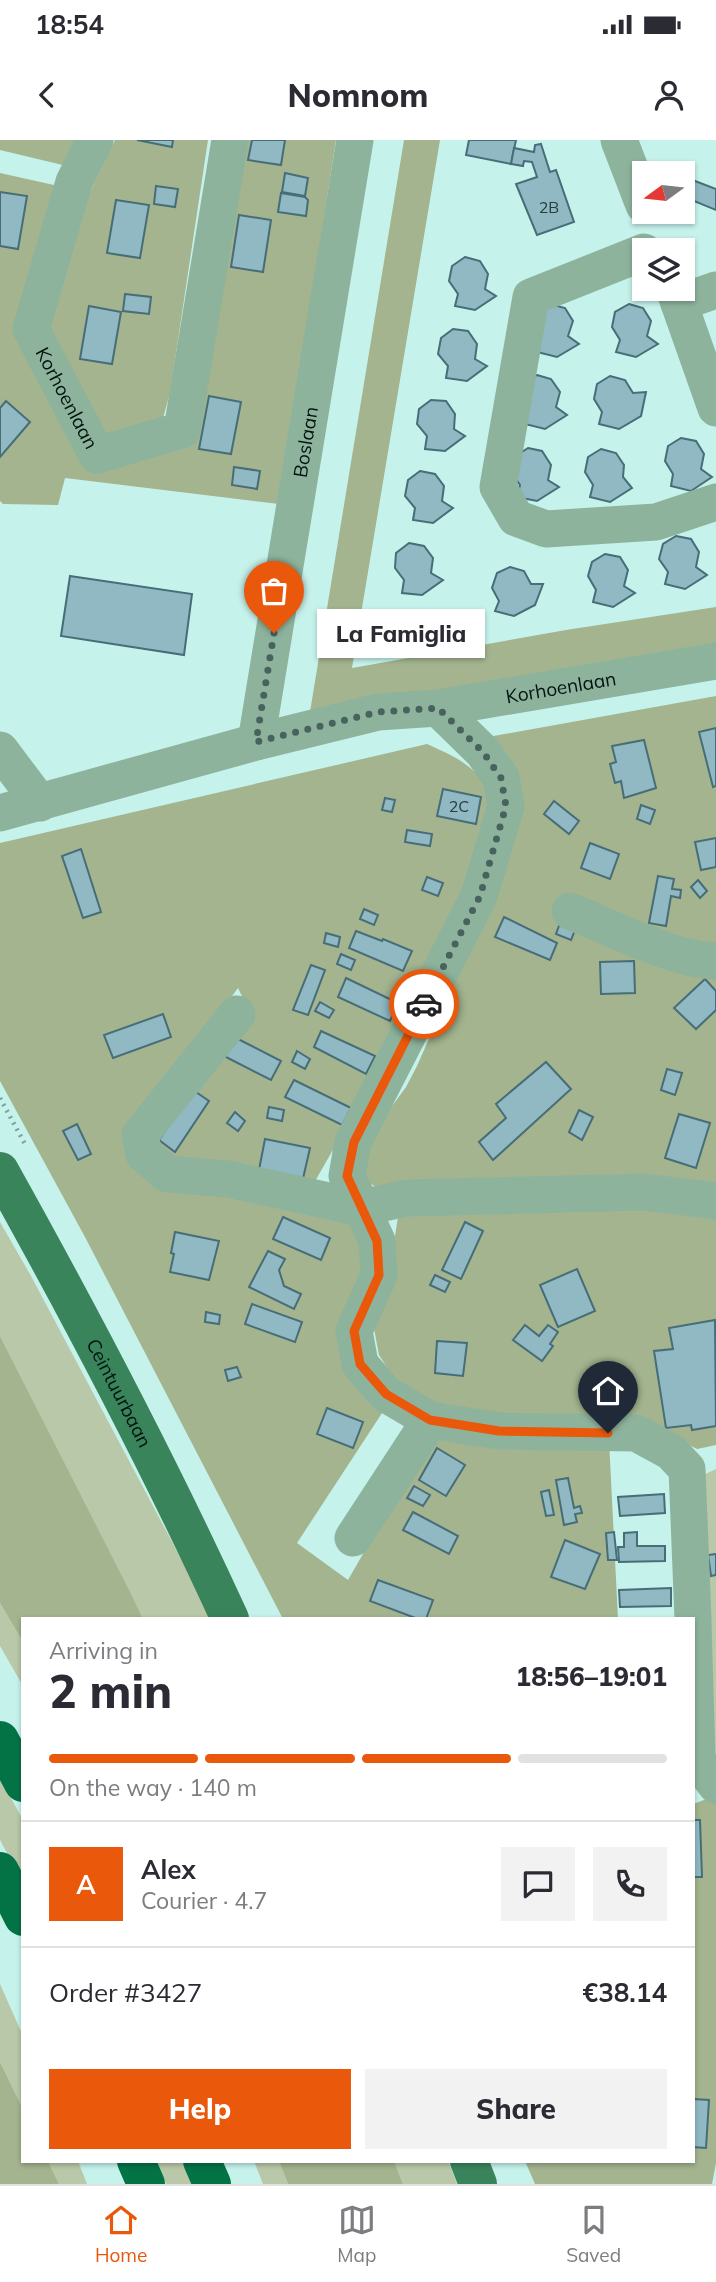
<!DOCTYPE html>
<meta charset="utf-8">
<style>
body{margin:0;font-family:Mulish,sans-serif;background:#f2f2f3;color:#2b2b33;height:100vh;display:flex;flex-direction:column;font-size:26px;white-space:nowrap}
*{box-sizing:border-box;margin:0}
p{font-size:23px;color:#7c7c81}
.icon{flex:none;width:38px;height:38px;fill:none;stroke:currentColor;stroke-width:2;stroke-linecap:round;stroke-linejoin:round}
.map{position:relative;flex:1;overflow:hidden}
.panel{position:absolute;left:21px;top:1477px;width:674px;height:546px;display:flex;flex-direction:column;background:#fff;border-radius:0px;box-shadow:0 2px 5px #0004}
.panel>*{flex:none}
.needle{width:46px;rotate:255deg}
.fabs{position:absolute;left:632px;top:21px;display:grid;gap:14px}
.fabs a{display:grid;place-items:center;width:63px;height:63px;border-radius:0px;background:#fff;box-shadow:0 2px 5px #0004;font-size:35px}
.pin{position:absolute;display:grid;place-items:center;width:60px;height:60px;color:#fff;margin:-72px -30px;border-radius:50% 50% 50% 0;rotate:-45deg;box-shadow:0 0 7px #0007}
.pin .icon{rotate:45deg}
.courier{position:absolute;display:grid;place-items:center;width:70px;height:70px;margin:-35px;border:5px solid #ea580c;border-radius:50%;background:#fff;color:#222;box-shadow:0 2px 9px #0007}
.bubble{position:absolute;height:49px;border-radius:0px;background:#fff;box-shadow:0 2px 5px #0004;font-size:23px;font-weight:800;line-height:49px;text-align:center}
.head em{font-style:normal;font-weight:800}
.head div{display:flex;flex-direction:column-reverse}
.head{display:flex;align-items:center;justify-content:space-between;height:119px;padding:0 28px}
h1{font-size:46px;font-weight:800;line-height:52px}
.bar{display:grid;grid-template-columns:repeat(4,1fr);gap:10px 7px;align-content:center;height:84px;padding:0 28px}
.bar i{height:9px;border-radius:5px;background:#e1e1e2}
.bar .active{background:#ea580c}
.bar p{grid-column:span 4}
.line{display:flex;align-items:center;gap:18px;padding:0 28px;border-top:2px solid #e1e1e2}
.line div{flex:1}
.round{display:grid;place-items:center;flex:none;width:74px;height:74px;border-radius:0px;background:#f2f2f3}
.button{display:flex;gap:14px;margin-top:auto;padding:14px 28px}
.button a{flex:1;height:80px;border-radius:0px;background:#ea580c;color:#fff;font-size:28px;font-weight:800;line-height:80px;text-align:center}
.button a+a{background:#f2f2f3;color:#2b2b33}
.status{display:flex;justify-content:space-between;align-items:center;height:49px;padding:0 35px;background:#fff;direction:ltr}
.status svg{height:19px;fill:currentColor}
header{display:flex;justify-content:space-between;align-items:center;height:91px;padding:0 28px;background:#fff;font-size:32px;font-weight:800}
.tab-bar{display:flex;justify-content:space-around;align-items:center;height:98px;border-top:2px solid #e1e1e2;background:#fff;font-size:19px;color:#7c7c81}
.tab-bar a{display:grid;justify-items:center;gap:4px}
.tab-bar .active{color:#ea580c}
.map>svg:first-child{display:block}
</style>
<div class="status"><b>18:54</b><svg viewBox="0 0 49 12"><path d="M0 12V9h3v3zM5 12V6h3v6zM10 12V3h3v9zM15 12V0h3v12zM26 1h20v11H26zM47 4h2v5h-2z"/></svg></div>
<header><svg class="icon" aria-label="back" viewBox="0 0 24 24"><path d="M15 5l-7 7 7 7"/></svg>Nomnom<svg class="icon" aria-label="person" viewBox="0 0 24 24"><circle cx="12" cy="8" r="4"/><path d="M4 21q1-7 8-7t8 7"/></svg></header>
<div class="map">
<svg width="716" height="2044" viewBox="0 0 716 2044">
<rect width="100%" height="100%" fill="#c6f2ec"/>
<!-- green -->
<g fill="#b9c8a9">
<polygon points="0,1082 31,1136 213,1479 143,1479 0,1196"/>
<polygon points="716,1329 716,1620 711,1614 695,1339"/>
<polygon points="0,1463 23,1502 23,1546 0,1506"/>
<polygon points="0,1638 23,1680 23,1743 0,1700"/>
<polygon points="0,1844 23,1896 23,1969 0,1922"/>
<polygon points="48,2021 78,2021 87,2044 59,2044"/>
<polygon points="156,2021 183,2021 192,2044 166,2044"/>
<polygon points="254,2021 279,2021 288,2044 263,2044"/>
<polygon points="394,2021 448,2021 457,2044 403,2044"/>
</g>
<!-- forest -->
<g fill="#a3b48f">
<polygon points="0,0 82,0 71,27 0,10"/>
<polygon points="115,0 208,0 170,253 163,278 105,298 44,202 79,74"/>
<polygon points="237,0 336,0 279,364 65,338 58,365 3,364 0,361 0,33 63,47 17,195 86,326 194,301"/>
<polygon points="404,0 440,0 352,528 566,490 716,467 716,513 309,578"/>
<polygon points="716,556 716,1305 697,1309 650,1285 456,1275 408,1249 390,1232 379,1215 373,1183 385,1159 401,1058 382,1051 365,1040 360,1010 406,947 417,926 510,714 488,597"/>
<path d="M 427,604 C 455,617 482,627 491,661 L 472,741 L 447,805 L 385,930 L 358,966 L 314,1043 L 280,1042 L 170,1020 C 162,1015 155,1009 156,999 C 159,976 181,964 195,948 C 214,924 232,898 250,873 L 238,848 C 218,875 198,903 177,930 C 165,945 148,956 138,974 C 131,986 128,1002 133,1014 C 149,1061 210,1046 248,1051 C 281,1056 314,1067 346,1077 L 370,1121 L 344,1185 L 346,1219 L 386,1267 L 297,1403 L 348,1440 L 433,1292 L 507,1302 L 609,1300 L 618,1479 L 283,1479 L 85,1097 L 0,941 L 0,703 Z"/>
<polygon points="0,1196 131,1454 143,1479 23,1479 23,1502 0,1463"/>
<polygon points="712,1657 716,1660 716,2023 712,2044 535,2044 525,2021 693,2021 693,1664"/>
<polygon points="0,1922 23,1969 23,2021 48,2021 59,2044 0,2044"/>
<polygon points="279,2021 394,2021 403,2044 288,2044"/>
</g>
<!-- building -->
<g fill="#90b9c4" stroke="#476d77" stroke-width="2">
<polygon points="137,0 173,0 172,7"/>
<polygon points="252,0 285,0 281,25 248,20"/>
<polygon points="469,0 516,0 511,24 466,15"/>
<polygon points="541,4 550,32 556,30 574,82 537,95 516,44 537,37 532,22 524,21 523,26 511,24 514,8 534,12 535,5"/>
<polygon points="285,33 308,38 305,56 282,52"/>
<polygon points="682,36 716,49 716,70 682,56"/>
<polygon points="156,46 178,49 175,67 154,64"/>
<polygon points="0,52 27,56 18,109 0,106"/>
<polygon points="281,53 305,57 308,60 306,76 278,72"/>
<polygon points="116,60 149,65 140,118 107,113"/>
<polygon points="239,75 271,80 263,132 231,127"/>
<polygon points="465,117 480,121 488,134 485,149 496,156 475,170 455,166 458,154 449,141 452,126"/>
<polygon points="125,154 151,157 149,174 123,171"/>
<polygon points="550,164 565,168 573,181 568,196 579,204 557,217 537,212 537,172"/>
<polygon points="629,164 643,168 651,181 647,196 658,204 636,217 616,212 620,200 612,187 615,172"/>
<polygon points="89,166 121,172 112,224 80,219"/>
<polygon points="453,189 468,191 477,204 475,219 487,226 467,241 446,238 448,226 438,214 441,198"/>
<polygon points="537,235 551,239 560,252 556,267 567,275 545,289 525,284 524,243"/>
<polygon points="610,236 625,240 633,253 646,252 641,276 619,289 599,284 602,272 594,259 597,244"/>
<polygon points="209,256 241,262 231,314 199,309"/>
<polygon points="431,260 446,261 455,274 454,289 465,296 445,311 425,309 427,296 417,284 419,269"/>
<polygon points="6,261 30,282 0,317 0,268"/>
<polygon points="681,298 696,301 704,314 701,329 712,337 691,351 671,346 673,334 665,321 668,306"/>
<polygon points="528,308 542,311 551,325 548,340 559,347 537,361 517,357 520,345 511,332 514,317"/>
<polygon points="601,309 616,313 624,325 623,337 632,348 610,362 590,357 593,345 585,332 588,317"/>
<polygon points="234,327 260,331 257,349 232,345"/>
<polygon points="420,331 435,334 444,346 442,361 453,368 433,383 413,380 415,368 405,356 408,340"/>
<polygon points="676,396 691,399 699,412 696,427 707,435 685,449 665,444 668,432 659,419 663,404"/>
<polygon points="409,403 424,406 433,418 431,433 443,440 422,455 402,453 404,440 395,428 396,413"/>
<polygon points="605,414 620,417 628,430 624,446 635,453 613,467 593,462 596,450 588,436 592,422"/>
<polygon points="510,427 524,431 531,444 543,444 535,465 514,476 495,471 499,461 492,448 497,433"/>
<polygon points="70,436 192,454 184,515 61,496"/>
<polygon points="716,588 716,646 713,647 699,592"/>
<polygon points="644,600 656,648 624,658 621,641 615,643 610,624 616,622 612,606"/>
<polygon points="443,649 481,657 476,684 437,676"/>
<polygon points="385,658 395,660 392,672 382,670"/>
<polygon points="554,661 579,681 569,694 544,674"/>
<polygon points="641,665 655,670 650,684 637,679"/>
<polygon points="407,690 432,694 430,706 405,702"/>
<polygon points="716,698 716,727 701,730 695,702"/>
<polygon points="590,703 619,714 610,739 581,728"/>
<polygon points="81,709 101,772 83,778 62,716"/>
<polygon points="658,736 674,739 672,749 681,750 680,758 671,756 666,786 649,783"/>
<polygon points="427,737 443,743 438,756 422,750"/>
<polygon points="698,740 707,751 700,758 691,747"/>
<polygon points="364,769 378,775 374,785 360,779"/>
<polygon points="504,777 557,803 550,820 495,797"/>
<polygon points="560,783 575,790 571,800 556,794"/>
<polygon points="356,791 382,801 383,799 412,811 403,831 349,808"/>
<polygon points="326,793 340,797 338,807 324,803"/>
<polygon points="341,814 355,820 351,830 337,824"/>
<polygon points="634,821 635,853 601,854 600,822"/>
<polygon points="311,825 325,830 308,875 293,870"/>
<polygon points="346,838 398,863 390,881 338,857"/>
<polygon points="705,839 716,851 716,870 696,889 674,868"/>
<polygon points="320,862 334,870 329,878 315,871"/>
<polygon points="163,874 171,897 113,918 104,895"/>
<polygon points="321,891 375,916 366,934 314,907"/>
<polygon points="234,897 281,921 271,940 224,916"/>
<polygon points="297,911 310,919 305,929 292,922"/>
<polygon points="546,922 571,949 493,1020 479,1002 506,978 496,964"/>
<polygon points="667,929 682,933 675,955 661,950"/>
<polygon points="294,940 351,968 342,985 285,957"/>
<polygon points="193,950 209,961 175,1012 159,1000"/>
<polygon points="269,967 284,970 282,981 267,978"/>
<polygon points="579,970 593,977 582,1000 569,992"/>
<polygon points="235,972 245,981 238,991 227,983"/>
<polygon points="679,974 710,983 696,1028 665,1018"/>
<polygon points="77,984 91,1014 78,1020 63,991"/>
<polygon points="265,999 310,1008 302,1043 258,1035"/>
<polygon points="283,1077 330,1098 321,1120 273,1099"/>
<polygon points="465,1082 483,1091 461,1139 442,1130"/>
<polygon points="175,1092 219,1101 209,1140 170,1132 174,1114 171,1113"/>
<polygon points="268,1111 285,1119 279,1130 284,1146 301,1154 294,1169 249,1147"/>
<polygon points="577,1129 595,1171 558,1187 540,1145"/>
<polygon points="435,1135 450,1142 445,1152 430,1145"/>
<polygon points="252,1164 302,1182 295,1202 245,1184"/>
<polygon points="206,1172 220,1175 219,1184 205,1182"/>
<polygon points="715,1180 716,1286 692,1290 691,1285 666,1288 654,1211 673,1209 669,1188"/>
<polygon points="525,1185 539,1196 548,1185 558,1192 550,1204 553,1206 542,1221 513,1200"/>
<polygon points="437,1201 467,1203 463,1236 435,1233"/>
<polygon points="237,1227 241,1237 228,1241 225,1230"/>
<polygon points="327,1268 363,1282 353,1308 317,1294"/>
<polygon points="437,1308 465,1325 446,1356 419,1340"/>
<polygon points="568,1338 574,1368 580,1366 582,1373 575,1374 577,1382 564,1385 556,1340"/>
<polygon points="414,1346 430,1355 423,1366 407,1358"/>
<polygon points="549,1350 554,1375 546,1376 541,1352"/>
<polygon points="664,1354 665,1373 620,1376 618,1357"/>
<polygon points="413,1372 458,1396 449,1414 403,1390"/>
<polygon points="614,1392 617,1420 608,1420 606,1393"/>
<polygon points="637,1392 637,1406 665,1406 665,1421 619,1422 618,1407 624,1407 624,1393"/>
<polygon points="565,1400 600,1414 585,1449 551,1437"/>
<polygon points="716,1414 716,1435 711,1436 708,1415"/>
<polygon points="378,1440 433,1460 426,1479 418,1479 370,1461"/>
<polygon points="671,1448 671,1466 620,1467 619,1450"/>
<polygon points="693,1680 700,1680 702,1737 693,1737"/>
<polygon points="693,1959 709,1960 706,2008 693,2007"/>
</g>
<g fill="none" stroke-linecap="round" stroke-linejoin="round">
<!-- path -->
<polyline stroke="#7fa19c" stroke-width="4.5" stroke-dasharray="2 5" stroke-linecap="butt" points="0,958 26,1006"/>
<!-- minor -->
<g stroke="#8eb39c" stroke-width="37">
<path id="s1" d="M 95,0 L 74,42 L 31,189 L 97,315 L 182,290 L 230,0"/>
<polyline points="619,0 644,65"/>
<polyline points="644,112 531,157 498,347 516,378 546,389 656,382 716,362"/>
<polyline points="674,149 716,268"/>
<polyline points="679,163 716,150"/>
<path id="s2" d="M 256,602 L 355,0"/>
<polyline points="0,610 40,663"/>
<path id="s3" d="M 0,673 L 256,602 L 378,572 L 438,568 L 716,521"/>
<path d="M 570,771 C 607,786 677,821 716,821"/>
<polyline points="237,874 140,995 144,1014 167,1034 228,1039 361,1068 407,1058 644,1052 716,1061"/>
<polyline points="430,1280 499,1291 636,1293 671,1312 687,1329 693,1479"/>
<polyline points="353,1398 430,1280 386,1254 360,1224 354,1191 379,1135 377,1101 347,1036 353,1002 479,756 506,666 501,638 483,612 438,568"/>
<polyline points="693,1482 697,1620 716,1645"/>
</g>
<!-- major -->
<g stroke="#3a845c" stroke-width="38">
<path id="s4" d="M 0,1031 C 82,1178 160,1326 230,1479"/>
<polyline points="469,2021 478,2044"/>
</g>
<!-- highway -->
<g stroke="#037346" stroke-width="38">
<polyline points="0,1600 23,1643"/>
<polyline points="0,1731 23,1777"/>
<polyline points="136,2021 146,2044"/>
<polyline points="202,2021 212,2044"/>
</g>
</g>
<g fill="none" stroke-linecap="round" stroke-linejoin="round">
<!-- done -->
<polyline stroke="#48625e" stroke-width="7" stroke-dasharray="0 12.6" points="274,493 256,602 378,572 438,568 483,612 501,638 506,666 480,756 424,864"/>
<!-- route -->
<polyline stroke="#ea580c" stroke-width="9" points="424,864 354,1002 347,1036 377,1101 379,1135 354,1191 360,1224 386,1254 430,1280 499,1291 608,1293"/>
</g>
<g text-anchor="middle" stroke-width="7" stroke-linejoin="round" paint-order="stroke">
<!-- number labels -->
<g font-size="16" fill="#273d3e">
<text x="549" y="73">2B</text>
<text x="459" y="672">2C</text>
</g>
<!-- street labels -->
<g font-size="19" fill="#041412" stroke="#dafef9">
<text dy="7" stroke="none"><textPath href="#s1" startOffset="278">Korhoenlaan</textPath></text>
<text dy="7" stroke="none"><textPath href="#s2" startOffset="304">Boslaan</textPath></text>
<text dy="7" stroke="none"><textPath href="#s3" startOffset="576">Korhoenlaan</textPath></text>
<text dy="7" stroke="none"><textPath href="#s4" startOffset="252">Ceintuurbaan</textPath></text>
</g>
</g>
</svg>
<div class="fabs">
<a><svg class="needle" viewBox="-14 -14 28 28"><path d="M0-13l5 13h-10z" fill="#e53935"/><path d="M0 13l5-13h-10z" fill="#7c7c81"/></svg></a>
<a><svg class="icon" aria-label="layers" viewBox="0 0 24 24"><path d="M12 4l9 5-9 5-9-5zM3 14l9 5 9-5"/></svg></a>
</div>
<div class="pin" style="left:274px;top:493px;background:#ea580c"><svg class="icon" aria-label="bag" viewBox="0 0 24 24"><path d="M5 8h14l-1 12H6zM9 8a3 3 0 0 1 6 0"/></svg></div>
<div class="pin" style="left:608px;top:1293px;background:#1f2937"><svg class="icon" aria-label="home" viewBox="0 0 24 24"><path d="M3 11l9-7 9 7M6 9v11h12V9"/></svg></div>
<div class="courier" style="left:424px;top:864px"><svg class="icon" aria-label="car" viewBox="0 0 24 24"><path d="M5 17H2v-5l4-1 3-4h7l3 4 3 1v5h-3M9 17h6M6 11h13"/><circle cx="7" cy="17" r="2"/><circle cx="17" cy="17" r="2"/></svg></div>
<div class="bubble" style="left:317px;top:469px;width:168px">La Famiglia</div>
<section class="panel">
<div class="head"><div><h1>2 min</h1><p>Arriving in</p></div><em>18:56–19:01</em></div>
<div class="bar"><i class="active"></i><i class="active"></i><i class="active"></i><i></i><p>On the way · 140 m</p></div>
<div class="line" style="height:126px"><b class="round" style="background:#ea580c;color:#fff">A</b><div><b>Alex</b><p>Courier · 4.7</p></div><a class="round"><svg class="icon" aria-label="chat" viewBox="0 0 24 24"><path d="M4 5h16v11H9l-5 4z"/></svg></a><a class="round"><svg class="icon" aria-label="phone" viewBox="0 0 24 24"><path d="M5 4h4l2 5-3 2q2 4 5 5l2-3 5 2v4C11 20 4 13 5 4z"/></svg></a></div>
<div class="line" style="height:91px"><div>Order #3427</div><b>€38.14</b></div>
<div class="button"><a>Help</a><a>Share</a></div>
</section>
</div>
<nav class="tab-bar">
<a class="active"><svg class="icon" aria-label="home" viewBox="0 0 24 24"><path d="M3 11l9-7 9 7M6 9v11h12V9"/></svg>Home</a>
<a><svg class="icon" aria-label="map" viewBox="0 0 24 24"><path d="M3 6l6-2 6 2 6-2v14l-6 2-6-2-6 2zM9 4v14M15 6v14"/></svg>Map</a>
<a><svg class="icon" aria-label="saved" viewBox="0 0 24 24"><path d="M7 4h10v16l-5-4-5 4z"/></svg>Saved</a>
</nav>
